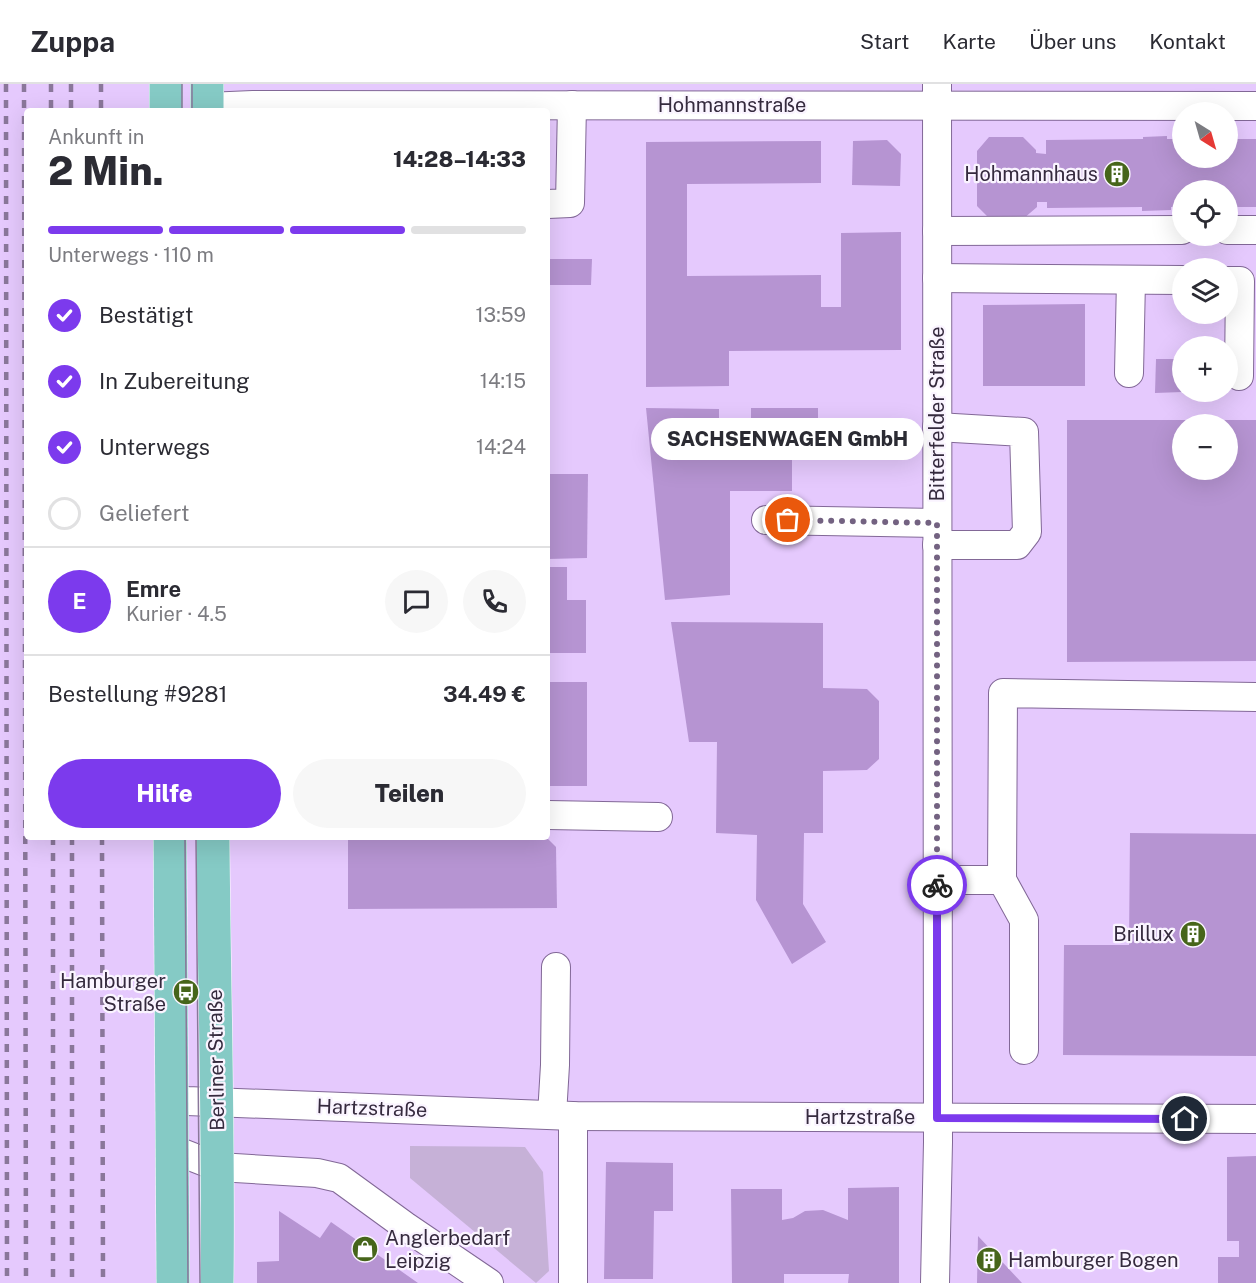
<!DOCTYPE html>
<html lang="de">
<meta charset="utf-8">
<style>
body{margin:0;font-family:"Public Sans",sans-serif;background:#f7f7f7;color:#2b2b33;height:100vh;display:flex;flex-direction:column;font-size:22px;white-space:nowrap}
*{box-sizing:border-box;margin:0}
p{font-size:20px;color:#7c7c81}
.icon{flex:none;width:33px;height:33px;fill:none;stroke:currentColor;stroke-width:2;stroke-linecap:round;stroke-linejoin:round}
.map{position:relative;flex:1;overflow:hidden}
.sheet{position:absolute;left:24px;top:24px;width:526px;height:732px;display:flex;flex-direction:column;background:#fff;border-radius:6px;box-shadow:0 6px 24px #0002}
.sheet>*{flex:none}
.needle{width:39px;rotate:143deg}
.controls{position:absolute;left:1172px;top:18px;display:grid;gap:12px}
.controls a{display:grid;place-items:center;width:66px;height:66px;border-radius:50%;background:#fff;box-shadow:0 6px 24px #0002;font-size:30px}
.pin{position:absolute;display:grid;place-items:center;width:51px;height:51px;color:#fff;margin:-26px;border:3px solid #fff;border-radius:50%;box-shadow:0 2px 6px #0007}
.courier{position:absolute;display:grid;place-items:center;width:60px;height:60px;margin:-30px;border:4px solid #7c3aed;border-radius:50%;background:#fff;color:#222;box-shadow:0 2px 8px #0007}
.bubble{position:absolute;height:42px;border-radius:21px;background:#fff;box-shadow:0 6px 24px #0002;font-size:20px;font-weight:800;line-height:42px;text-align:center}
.overview em{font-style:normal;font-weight:800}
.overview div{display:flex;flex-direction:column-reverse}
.overview{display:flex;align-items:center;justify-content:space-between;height:102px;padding:0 24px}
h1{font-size:39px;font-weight:800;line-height:45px}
.bar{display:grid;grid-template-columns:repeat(4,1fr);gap:9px 6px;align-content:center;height:72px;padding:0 24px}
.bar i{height:8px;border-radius:4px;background:#e1e1e2}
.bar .selected{background:#7c3aed}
.bar p{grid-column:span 4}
.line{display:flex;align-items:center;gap:15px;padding:0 24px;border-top:2px solid #e1e1e2}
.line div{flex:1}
.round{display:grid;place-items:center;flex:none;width:63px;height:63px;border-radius:32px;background:#f7f7f7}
ol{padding:0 24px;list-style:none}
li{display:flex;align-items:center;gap:18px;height:66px}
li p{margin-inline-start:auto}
li .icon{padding:6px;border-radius:50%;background:#7c3aed;color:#fff;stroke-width:4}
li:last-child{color:#7c7c81}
li i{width:33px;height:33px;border:3px solid #e1e1e2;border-radius:50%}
.primary-button{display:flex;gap:12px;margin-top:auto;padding:12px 24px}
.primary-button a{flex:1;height:69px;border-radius:36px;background:#7c3aed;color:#fff;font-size:24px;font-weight:800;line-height:69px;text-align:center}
.primary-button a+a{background:#f7f7f7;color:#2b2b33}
header{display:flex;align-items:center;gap:36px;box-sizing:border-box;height:84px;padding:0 30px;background:#fff;border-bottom:2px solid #e1e1e2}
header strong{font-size:28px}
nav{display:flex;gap:33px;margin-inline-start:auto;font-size:21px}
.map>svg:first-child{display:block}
</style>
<header>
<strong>Zuppa</strong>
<nav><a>Start</a><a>Karte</a><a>Über uns</a><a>Kontakt</a></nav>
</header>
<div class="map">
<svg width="1256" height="1199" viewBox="0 0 1256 1199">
<rect width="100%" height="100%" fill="#e5c9fd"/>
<!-- green -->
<polygon fill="#c6b1d7" points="410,1062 525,1063 543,1088 549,1187 536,1199 410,1094"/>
<!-- building -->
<g fill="#b694d2" fill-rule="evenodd">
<polygon points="1167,52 1167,55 1182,55 1182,74 1227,74 1227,55 1256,55 1256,123 1227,123 1227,106 1182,106 1182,123 1171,123 1171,126 1142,127 1142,123 1047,124 1047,118 1037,118 1037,123 1023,135 989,134 977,122 977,67 989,53 1023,53 1036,66 1036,69 1046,70 1046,56 1143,55 1143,53"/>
<polygon points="887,56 901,70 900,102 852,101 853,57"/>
<polygon points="821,57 821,99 687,100 687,192 821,191 821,223 841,223 841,149 901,148 901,266 729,267 729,302 646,303 646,58"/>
<polygon points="548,175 592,175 591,201 548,201"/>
<polygon points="1085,220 1085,302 983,302 983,221"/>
<polygon points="1156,275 1182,275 1182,308 1155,309"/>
<polygon points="646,324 719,325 719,359 751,358 751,324 818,324 818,358 792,358 792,407 730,407 730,511 665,516"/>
<path d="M 1067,336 L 1256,336 L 1256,577 L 1067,578 ZM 1182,340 L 1227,340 L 1227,386 L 1182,386 Z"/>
<polygon points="548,390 588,390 587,474 548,475"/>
<polygon points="548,483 567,483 567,516 586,516 586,569 548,569"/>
<polygon points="671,538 823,539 823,604 867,605 879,617 879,675 867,686 823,687 823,749 804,749 803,820 826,858 792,880 756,816 757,751 716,749 717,658 689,658"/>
<rect x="548" y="598" width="39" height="104"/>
<polygon points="1130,749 1256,750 1256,972 1063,971 1064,861 1129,861"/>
<polygon points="348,753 546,753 556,763 557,824 348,825"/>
<polygon points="1256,1072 1256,1199 1218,1199 1218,1173 1239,1173 1239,1157 1227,1157 1227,1073"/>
<polygon points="606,1078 673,1079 673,1127 654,1127 653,1195 604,1195"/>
<polygon points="899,1103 899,1199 848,1199 849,1190 784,1190 784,1199 732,1199 731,1105 782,1105 782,1136 793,1134 805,1127 823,1126 848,1136 848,1104"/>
<polygon points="279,1127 320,1154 331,1138 418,1199 257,1199 257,1178 279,1177"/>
<polygon points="978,1152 1022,1199 977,1199"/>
</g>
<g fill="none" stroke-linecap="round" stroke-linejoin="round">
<defs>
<g id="minor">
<polyline points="207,23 253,21 1256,22"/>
<polyline points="548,120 570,119 572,21"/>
<polyline points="1227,146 1256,146"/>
<polyline points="937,147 1182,146"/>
<polyline points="937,194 1182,196"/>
<polyline points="1227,197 1240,197 1239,292"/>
<polyline points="1129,289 1131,196"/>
<polyline points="937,343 1024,348 1027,448 1017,461 937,461"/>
<polyline points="766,436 937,439"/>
<polyline points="548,731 658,733"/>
<polyline points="937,796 1002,796"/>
<polyline points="1024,966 1024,836 1002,796 1003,609 1256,613"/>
<polyline points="172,1014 187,1017 573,1032 1256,1035"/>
<polyline points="552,1031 555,981 556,883"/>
<polyline points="573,1032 573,1199"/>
<polyline points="172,1065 218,1083 317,1089 339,1094 405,1142 489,1199"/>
<polyline points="935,1199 938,1058 937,0"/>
</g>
<g id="major">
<polyline points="166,0 166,27"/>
<polyline points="207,0 207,27"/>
<polyline points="170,753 173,1199"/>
<path d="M 213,753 C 214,902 219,1050 217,1199"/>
</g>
</defs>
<!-- minor casing -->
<use href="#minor" stroke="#826897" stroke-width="30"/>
<!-- major casing -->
<use href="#major" stroke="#fff" stroke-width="34"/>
<!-- minor -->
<use href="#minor" stroke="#fff" stroke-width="28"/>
<!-- major -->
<use href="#major" stroke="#85cac5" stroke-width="33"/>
<!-- tram -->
<g stroke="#8a779a" stroke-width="1.5">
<polyline points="182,0 182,27"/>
<polyline points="192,0 192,27"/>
<polyline points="185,753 188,1199"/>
<polyline points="196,753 200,1199"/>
</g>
<!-- rail -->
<g stroke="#8a779a" stroke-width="4.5" stroke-dasharray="8 8" stroke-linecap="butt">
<polyline points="6,0 7,1199"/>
<polyline points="24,0 26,1199"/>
<polyline points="51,0 51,27"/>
<polyline points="71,0 71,27"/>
<polyline points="101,0 101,27"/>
<polyline points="53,753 53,1199"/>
<polyline points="72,753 72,1199"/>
<polyline points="102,753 103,1199"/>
</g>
</g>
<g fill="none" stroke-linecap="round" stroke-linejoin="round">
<!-- done -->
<polyline stroke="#736281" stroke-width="6" stroke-dasharray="0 10.8" points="788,436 937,439 937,801"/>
<!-- route -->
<polyline stroke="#7c3aed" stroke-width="8" points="937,801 937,1034 1185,1035"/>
</g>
<!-- icons -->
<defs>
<symbol id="building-disc" viewBox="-11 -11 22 22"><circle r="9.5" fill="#46651a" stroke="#faf4ff"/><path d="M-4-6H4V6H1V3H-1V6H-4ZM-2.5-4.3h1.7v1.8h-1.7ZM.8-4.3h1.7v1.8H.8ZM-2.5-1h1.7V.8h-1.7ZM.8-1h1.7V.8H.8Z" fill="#fff"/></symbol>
<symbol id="bus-disc" viewBox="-11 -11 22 22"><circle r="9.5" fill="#46651a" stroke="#faf4ff"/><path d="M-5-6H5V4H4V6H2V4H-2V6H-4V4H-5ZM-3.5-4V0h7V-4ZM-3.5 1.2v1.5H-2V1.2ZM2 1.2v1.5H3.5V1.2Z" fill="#fff"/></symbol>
<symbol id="shop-disc" viewBox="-11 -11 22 22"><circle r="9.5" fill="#46651a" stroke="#faf4ff"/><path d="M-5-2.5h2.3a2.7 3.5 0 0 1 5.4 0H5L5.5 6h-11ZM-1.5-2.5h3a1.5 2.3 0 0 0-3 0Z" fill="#fff"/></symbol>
</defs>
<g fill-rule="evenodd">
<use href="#building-disc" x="1102" y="75" width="30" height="30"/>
<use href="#building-disc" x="1178" y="835" width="30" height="30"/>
<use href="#bus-disc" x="171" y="893" width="30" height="30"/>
<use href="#shop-disc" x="350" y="1150" width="30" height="30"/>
<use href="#building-disc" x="974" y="1161" width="30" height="30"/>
</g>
<g text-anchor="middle" stroke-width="4.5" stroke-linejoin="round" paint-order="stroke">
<!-- street labels -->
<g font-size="20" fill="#352a3e" stroke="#faf4ff">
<text x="732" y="28">Hohmannstraße</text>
<text transform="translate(937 330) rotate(-90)" y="7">Bitterfelder Straße</text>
<text transform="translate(216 976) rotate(-91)" y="7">Berliner Straße</text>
<text transform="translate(372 1024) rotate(2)" y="7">Hartzstraße</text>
<text x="860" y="1040">Hartzstraße</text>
</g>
<!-- poi labels -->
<g font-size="20" fill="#352a3e" stroke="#faf4ff" text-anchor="end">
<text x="1098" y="97">Hohmannhaus</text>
<text x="1174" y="857">Brillux</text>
<text x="166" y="904">Hamburger<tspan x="166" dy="23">Straße</tspan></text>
<text x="385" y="1161" text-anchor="start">Anglerbedarf<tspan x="385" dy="23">Leipzig</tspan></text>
<text x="1008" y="1183" text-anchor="start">Hamburger Bogen</text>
</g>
</g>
</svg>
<div class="controls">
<a><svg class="needle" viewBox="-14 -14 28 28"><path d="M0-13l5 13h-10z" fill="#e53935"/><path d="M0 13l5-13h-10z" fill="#7c7c81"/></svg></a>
<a><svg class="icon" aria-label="locate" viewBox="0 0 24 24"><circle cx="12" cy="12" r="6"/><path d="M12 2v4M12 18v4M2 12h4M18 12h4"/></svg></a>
<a><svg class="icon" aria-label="layers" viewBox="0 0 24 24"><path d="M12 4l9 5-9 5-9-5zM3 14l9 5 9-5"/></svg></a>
<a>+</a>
<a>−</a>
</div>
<div class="pin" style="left:788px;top:436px;background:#ea580c"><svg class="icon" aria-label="bag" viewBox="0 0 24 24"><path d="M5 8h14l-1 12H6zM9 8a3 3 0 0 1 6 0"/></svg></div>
<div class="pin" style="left:1185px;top:1035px;background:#1f2937"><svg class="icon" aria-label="home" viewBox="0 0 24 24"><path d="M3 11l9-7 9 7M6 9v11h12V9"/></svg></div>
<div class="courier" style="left:937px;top:801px"><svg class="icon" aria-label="bike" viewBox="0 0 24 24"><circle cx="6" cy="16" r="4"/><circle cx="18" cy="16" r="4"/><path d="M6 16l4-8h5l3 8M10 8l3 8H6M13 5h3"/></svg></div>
<div class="bubble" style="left:651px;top:334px;width:273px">SACHSENWAGEN GmbH</div>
<section class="sheet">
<div class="overview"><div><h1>2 Min.</h1><p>Ankunft in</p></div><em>14:28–14:33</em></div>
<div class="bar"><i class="selected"></i><i class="selected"></i><i class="selected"></i><i></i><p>Unterwegs · 110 m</p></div>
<ol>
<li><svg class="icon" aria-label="check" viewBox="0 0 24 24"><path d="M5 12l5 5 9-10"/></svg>Bestätigt<p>13:59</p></li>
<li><svg class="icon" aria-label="check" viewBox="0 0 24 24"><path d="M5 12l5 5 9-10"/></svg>In Zubereitung<p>14:15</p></li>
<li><svg class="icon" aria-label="check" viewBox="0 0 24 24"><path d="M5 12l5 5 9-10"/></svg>Unterwegs<p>14:24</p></li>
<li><i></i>Geliefert</li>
</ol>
<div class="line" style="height:108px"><b class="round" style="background:#7c3aed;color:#fff">E</b><div><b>Emre</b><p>Kurier · 4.5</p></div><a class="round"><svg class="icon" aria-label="chat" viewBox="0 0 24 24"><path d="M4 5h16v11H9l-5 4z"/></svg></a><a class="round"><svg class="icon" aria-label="phone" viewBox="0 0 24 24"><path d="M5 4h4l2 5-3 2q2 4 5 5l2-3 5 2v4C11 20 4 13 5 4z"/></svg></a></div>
<div class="line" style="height:78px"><div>Bestellung #9281</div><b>34.49 €</b></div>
<div class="primary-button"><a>Hilfe</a><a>Teilen</a></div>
</section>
</div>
